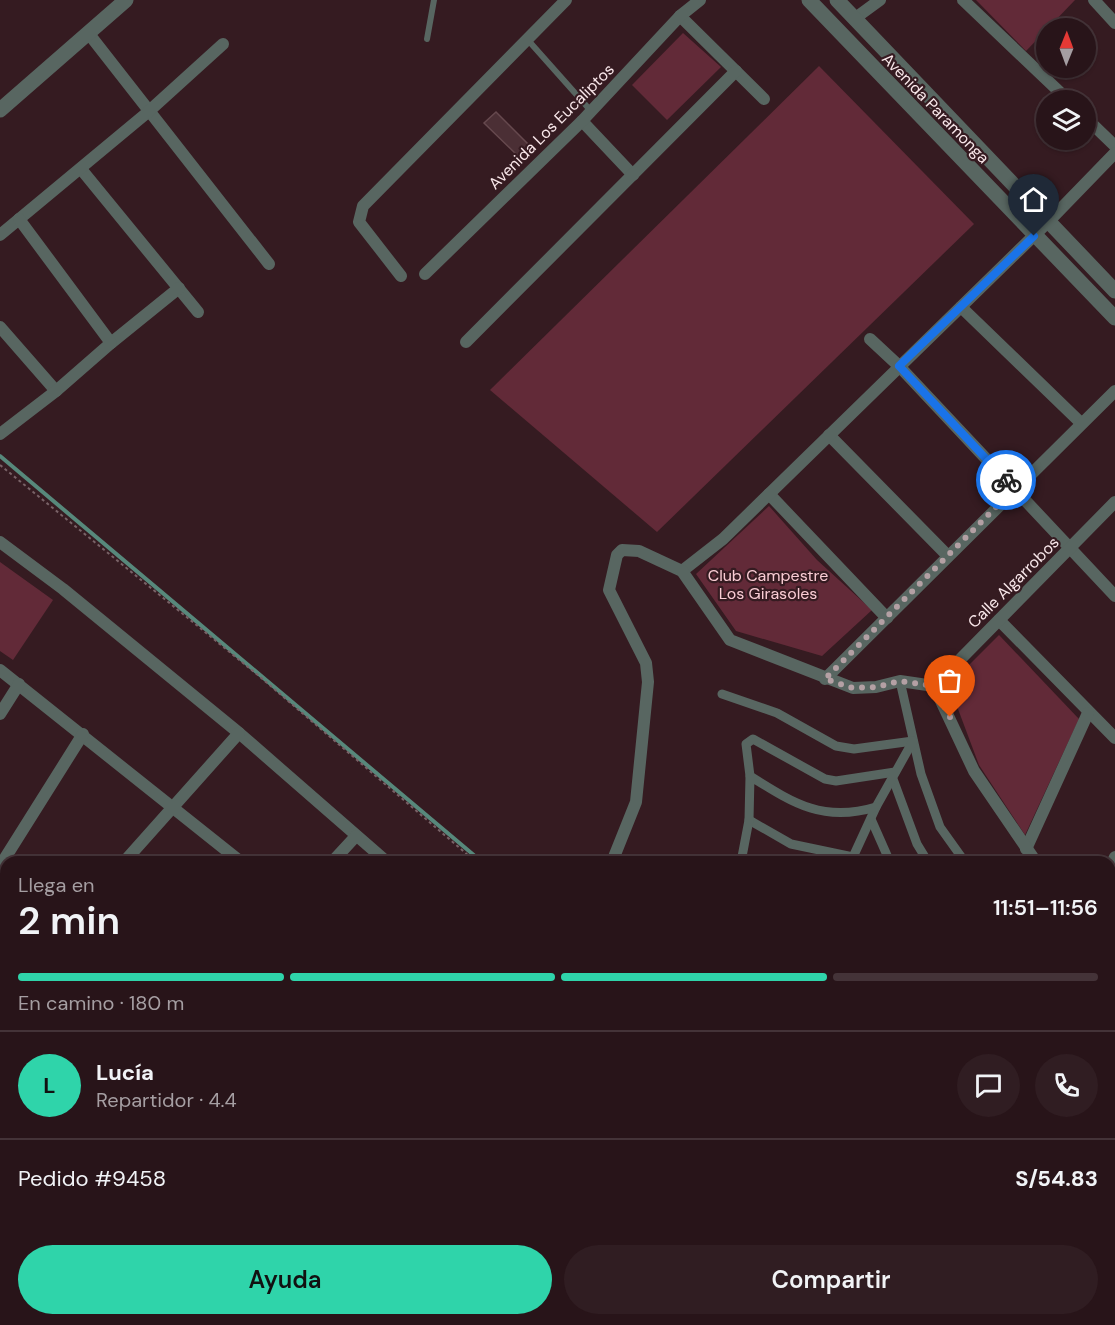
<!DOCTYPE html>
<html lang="es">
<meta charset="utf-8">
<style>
body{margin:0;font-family:"DM Sans",sans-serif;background:#301d22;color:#f1f3f6;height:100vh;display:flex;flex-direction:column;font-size:22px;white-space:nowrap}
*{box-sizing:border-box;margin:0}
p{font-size:20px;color:#a59ea2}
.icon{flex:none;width:33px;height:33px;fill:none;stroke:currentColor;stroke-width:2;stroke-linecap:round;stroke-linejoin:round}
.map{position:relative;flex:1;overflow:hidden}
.panel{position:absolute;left:0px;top:856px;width:1116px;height:470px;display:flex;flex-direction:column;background:#281419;border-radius:18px 18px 0 0;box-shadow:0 2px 4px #0004,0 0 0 2px #443338}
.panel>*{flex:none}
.needle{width:39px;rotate:1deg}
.controls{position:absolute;left:1036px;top:18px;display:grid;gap:12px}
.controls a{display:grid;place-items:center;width:60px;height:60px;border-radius:50%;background:#281419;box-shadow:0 2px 4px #0004,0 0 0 2px #443338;font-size:30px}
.pin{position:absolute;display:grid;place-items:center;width:51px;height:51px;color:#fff;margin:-62px -26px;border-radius:50% 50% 50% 0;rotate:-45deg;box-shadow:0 0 6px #0007}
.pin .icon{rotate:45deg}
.courier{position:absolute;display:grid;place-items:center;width:60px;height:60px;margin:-30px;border:4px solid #1a73e8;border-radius:50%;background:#fff;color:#222;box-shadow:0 2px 8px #0007}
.summary em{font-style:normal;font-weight:600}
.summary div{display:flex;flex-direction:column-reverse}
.summary{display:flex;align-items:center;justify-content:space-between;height:102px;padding:0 18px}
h1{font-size:39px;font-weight:600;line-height:45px}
.bar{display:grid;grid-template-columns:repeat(4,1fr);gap:9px 6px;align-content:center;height:72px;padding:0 18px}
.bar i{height:8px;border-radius:4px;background:#443338}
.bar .current{background:#2fd4aa}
.bar p{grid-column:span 4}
.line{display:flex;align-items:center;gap:15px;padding:0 18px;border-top:2px solid #443338}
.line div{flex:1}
.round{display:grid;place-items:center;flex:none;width:63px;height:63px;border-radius:32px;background:#301d22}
.primary-button{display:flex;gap:12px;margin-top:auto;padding:12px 18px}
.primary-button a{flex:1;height:69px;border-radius:36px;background:#2fd4aa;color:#111;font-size:24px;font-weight:600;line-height:69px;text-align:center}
.primary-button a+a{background:#301d22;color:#f1f3f6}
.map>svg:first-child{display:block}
</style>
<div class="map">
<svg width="1115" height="1325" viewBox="0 0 1115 1325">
<rect width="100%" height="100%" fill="#351b21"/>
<!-- built -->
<polygon fill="#44232b" points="0,949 6,951 6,983 0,991"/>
<!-- green -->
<g fill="#622a38">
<polygon points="976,0 1075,0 1026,51"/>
<polygon points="683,33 721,67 667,120 632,85"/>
<polygon points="819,66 974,224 657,532 490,390"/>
<polygon points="769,506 817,560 872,610 822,656 736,631 696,574"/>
<polygon points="0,562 53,600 13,660 0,651"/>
<polygon points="999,635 1079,719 1025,835 979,765 949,685"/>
<polygon points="6,1183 6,1237 0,1245 0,1189"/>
</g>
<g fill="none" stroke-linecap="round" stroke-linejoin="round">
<!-- stream -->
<polyline stroke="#57887b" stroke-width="4" points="0,456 482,862"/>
</g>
<!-- building -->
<g fill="#4b2f35" stroke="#66494e" stroke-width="1.5">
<polygon points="496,112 530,146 519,157 484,123"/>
<polygon points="379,1320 412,1320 416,1323 385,1325"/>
</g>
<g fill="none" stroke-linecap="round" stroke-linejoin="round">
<!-- path -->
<polyline stroke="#796267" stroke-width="2" stroke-dasharray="3 3" stroke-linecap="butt" points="0,465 259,676 476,862"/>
<!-- service -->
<g stroke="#586661" stroke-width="6">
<polyline points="427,39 434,0"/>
<polyline points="527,39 591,111"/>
<polyline points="568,1320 573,1325"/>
<polyline points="838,1325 840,1321"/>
</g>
<!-- pedestrian -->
<g stroke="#586661" stroke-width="9">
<polyline points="900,681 921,774 940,827 965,862"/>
<polyline points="722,694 777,713 836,746 854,749 913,741"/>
<polyline points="750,776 746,744 753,739 825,779 836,781 895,772"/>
<polyline points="893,779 917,844 928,862"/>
<polyline points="871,819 890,862"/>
<polyline points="749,820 791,844 853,857 856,862"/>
<polyline points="853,857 876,807 913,741"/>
<path d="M 741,862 L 749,820 L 750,776 C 793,803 823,823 876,807"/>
<polyline points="1110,980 1115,981"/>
<polyline points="1110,1027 1115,1029"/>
<polyline points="1110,1088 1115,1090"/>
<polyline points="1110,1197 1115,1219"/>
<polyline points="1110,1267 1115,1270"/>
<polyline points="1110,1294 1115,1290"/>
<polyline points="900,1320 904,1325"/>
<polyline points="965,1325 972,1320"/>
<polyline points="1070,1325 1076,1320"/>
</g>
<!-- minor -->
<g stroke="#586661" stroke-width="12">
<polyline points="963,0 1068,100"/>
<polyline points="1094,0 1115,23"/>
<polyline points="680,16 764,99"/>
<polyline points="854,19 880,0"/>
<polyline points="89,34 269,264"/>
<polyline points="1086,118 1115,146"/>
<polyline points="582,121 633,175"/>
<polyline points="81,169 198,312"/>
<polyline points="0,235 148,112 223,44"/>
<polyline points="425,274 582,121 680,16 700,0"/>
<polyline points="401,276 359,222 363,206 566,0"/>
<polyline points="961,307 1081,423"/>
<polyline points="0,327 56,391"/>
<polyline points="870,339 899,366 1115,596"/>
<polyline points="466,342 736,71"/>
<polyline points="111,343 179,288"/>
<polyline points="0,434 56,391 111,343 19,219"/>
<polyline points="829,435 948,556"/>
<polyline points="769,494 887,618"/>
<polyline points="0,542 63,589 239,733 387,862"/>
<polyline points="682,571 723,539 1049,221 1115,153"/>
<polyline points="999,620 1115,738"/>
<polyline points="0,670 241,862"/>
<polyline points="825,679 1115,391"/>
<polyline points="934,686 1115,502"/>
<polyline points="0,714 19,684"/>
<polyline points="1026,849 1088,713"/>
<polyline points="124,862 239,733"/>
<polyline points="332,862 356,836"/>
<polyline points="612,862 636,802 648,682 646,663 609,590 617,555 622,550 639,551 682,571 730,640 853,688 876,687 900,681 934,686 974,771 1036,862"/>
<polyline points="0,866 83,734"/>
<polyline points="1110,868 1115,857"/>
<polyline points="1110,920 1115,922"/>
<polyline points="0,942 6,945"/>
<polyline points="0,1012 6,1004"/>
<polyline points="0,1063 6,1065"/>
<polyline points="0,1175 6,1177"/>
<polyline points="0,1269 6,1261"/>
<polyline points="212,1320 217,1325"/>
<polyline points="370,1320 375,1325"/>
<polyline points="426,1320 430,1325"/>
<polyline points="80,1325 84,1320"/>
<polyline points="554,1325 559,1320"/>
<polyline points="688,1325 692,1320"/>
<polyline points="792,1325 795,1320"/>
</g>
<!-- tertiary -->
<g stroke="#586661" stroke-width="15">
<polyline points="809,0 1115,318"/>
<polyline points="837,0 1115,291"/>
<polyline points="0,110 126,0"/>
</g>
</g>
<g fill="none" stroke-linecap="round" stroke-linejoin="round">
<!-- done -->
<polyline stroke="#b4a0a4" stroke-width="6" stroke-dasharray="0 10.8" points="950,717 934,686 900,681 876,687 853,688 825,679 1014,489 1006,480"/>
<!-- route -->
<polyline stroke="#1a73e8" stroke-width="8" points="1006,480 899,366 1034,236"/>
</g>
<g text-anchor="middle" stroke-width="4.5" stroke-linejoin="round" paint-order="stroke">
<!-- street labels -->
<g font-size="16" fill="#f9e7ea" stroke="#351b21">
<text transform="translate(936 108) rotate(46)" y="6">Avenida Paramonga</text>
<text transform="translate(551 126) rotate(-45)" y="6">Avenida Los Eucaliptos</text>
<text transform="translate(1013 582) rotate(-45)" y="6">Calle Algarrobos</text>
</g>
<!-- park labels -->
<g font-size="16" fill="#faccd4" stroke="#351b21">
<text x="768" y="581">Club Campestre<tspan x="768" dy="18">Los Girasoles</tspan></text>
</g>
</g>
</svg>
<div class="controls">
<a><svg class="needle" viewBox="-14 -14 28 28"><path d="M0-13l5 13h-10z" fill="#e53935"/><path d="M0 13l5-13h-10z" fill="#a59ea2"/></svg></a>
<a><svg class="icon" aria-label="layers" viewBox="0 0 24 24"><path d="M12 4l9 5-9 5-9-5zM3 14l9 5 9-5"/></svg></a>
</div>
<div class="pin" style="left:950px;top:717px;background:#ea580c"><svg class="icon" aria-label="bag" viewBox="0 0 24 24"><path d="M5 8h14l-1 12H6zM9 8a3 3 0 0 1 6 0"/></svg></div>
<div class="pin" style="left:1034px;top:236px;background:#1f2937"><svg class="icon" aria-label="home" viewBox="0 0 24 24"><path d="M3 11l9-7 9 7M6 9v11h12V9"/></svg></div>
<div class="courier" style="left:1006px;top:480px"><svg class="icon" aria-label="bike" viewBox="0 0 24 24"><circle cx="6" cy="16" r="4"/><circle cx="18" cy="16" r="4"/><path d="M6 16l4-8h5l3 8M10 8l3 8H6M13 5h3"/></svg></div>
<section class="panel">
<div class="summary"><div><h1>2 min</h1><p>Llega en</p></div><em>11:51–11:56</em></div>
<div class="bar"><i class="current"></i><i class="current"></i><i class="current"></i><i></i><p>En camino · 180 m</p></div>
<div class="line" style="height:108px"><b class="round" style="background:#2fd4aa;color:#111">L</b><div><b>Lucía</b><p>Repartidor · 4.4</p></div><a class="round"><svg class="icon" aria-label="chat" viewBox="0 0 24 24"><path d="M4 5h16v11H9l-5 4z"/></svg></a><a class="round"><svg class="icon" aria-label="phone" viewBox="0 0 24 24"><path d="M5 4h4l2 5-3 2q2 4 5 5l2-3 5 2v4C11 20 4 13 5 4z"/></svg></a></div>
<div class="line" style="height:78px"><div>Pedido #9458</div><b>S/54.83</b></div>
<div class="primary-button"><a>Ayuda</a><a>Compartir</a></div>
</section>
</div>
